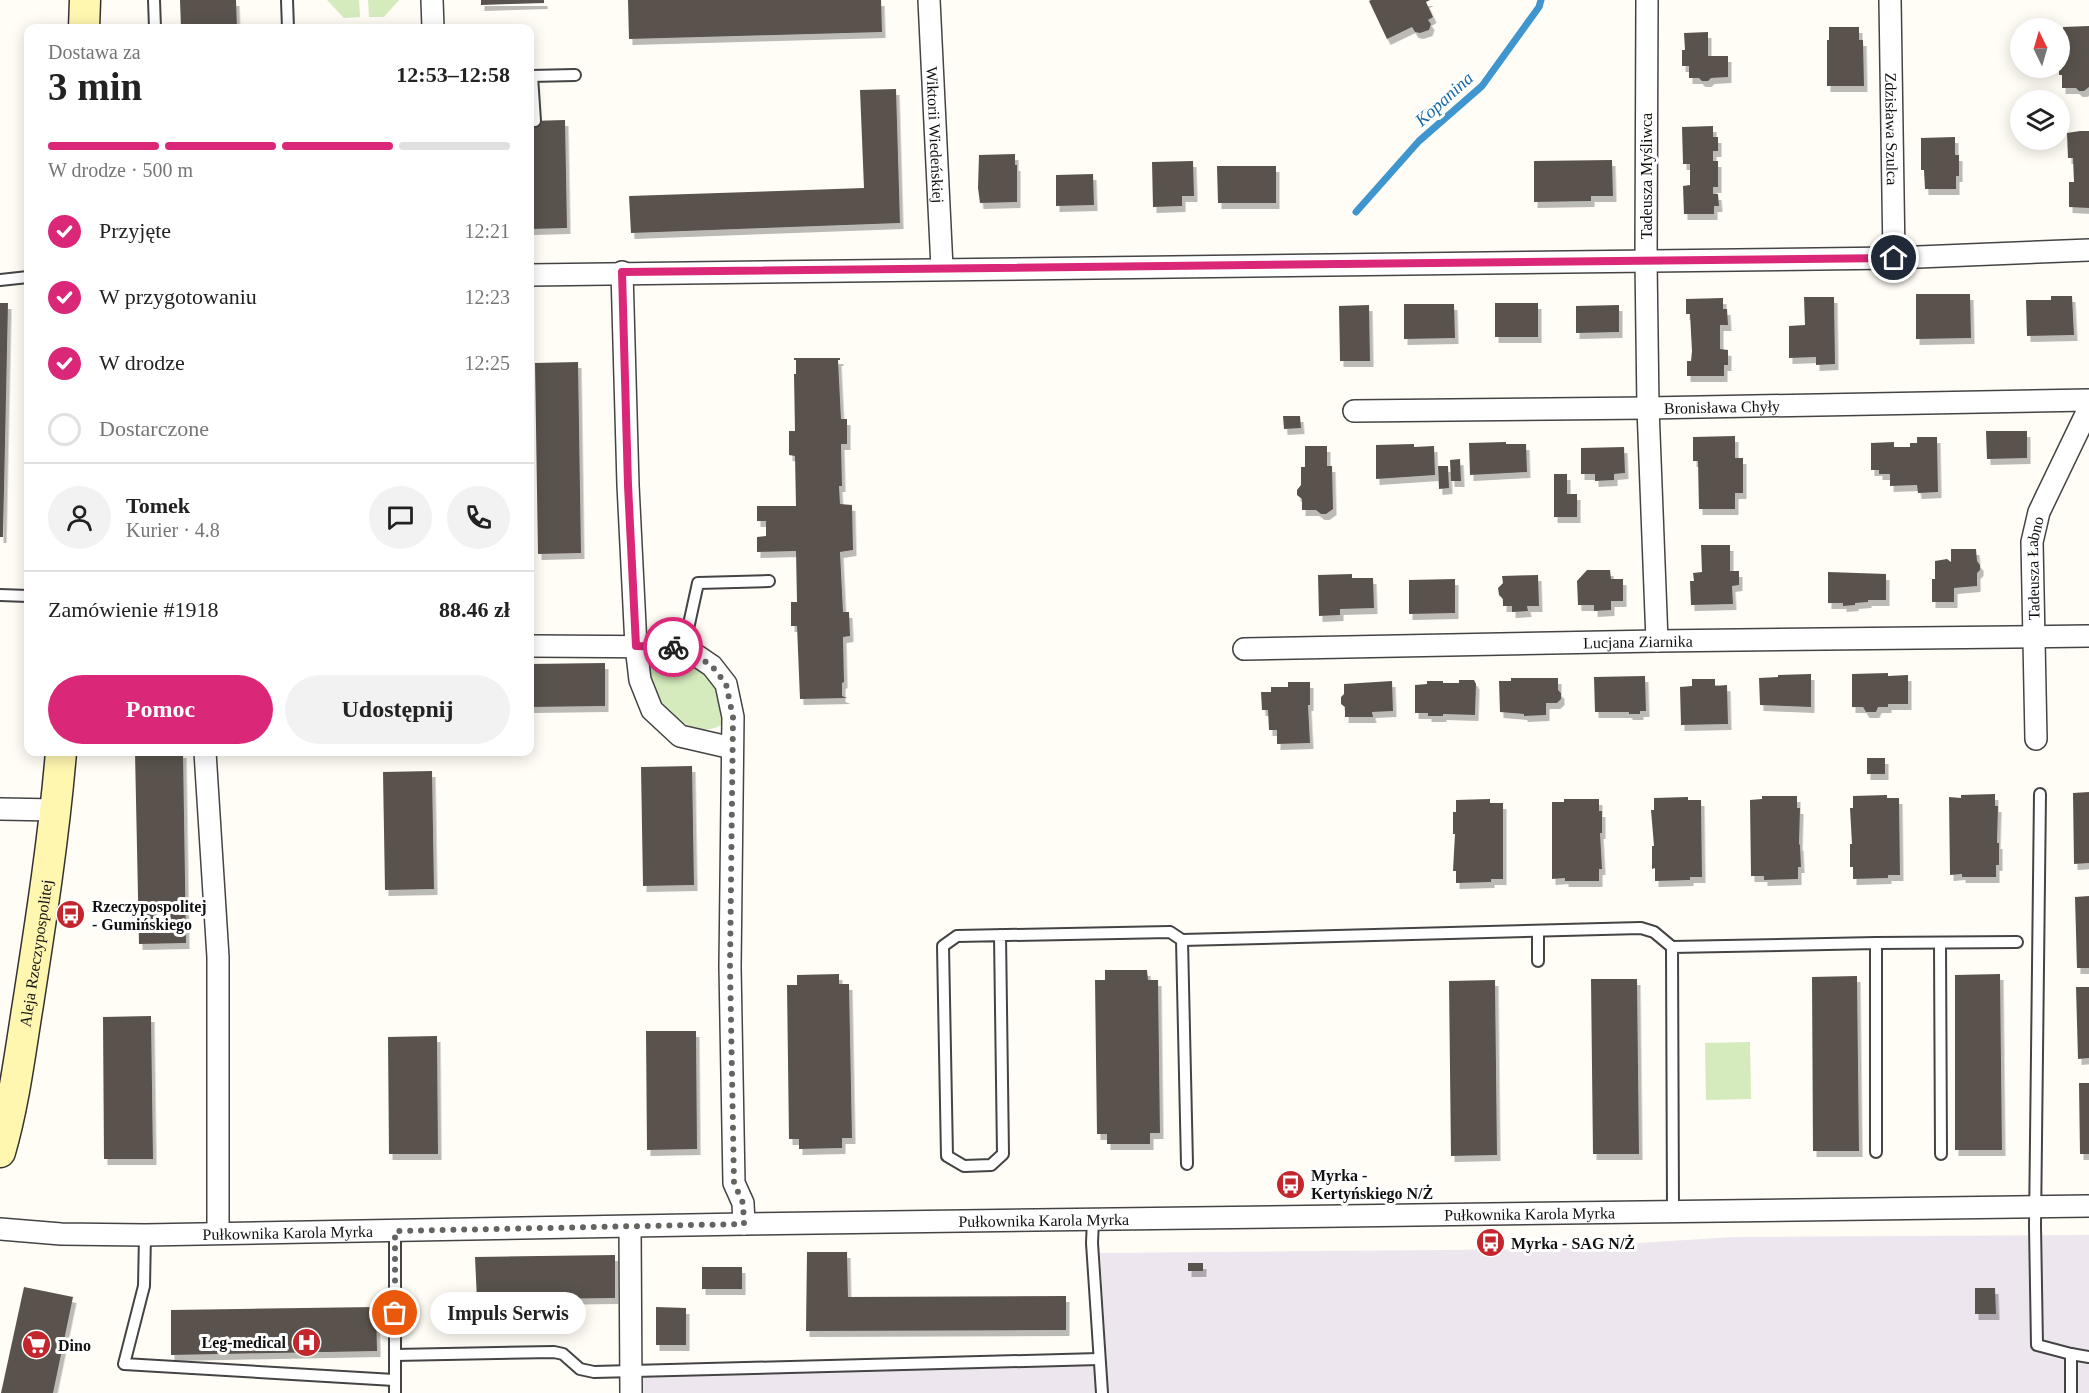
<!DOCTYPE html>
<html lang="pl">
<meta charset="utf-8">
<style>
body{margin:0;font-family:"Times New Roman",serif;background:#f2f2f2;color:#222;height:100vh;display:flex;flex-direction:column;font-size:22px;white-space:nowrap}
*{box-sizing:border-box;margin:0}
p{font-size:20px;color:#767676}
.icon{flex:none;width:33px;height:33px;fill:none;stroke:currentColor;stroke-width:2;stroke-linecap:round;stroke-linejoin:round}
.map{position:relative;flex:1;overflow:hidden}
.sheet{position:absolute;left:24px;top:24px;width:510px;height:732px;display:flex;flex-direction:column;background:#fff;border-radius:12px;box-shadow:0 3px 15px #0003}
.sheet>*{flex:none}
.needle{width:39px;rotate:355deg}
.buttons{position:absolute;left:2010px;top:18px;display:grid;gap:12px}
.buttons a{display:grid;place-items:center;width:60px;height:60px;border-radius:50%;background:#fff;box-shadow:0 3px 15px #0003;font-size:30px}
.pin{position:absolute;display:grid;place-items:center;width:51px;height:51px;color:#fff;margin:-26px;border:3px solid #fff;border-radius:50%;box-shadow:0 2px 6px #0007}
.courier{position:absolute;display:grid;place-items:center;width:60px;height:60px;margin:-30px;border:4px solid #db2777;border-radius:50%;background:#fff;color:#222;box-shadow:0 2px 8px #0007}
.bubble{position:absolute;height:42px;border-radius:21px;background:#fff;box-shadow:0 3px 15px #0003;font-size:20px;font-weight:700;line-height:42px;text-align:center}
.overview em{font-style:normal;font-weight:700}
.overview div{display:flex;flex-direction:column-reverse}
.overview{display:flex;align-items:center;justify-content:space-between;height:102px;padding:0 24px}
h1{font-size:39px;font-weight:700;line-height:45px}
.bar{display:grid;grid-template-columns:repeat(4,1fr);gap:9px 6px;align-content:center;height:72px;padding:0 24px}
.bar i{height:8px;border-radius:4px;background:#e0e0e0}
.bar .active{background:#db2777}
.bar p{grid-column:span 4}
.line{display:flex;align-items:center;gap:15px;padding:0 24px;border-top:2px solid #e0e0e0}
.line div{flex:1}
.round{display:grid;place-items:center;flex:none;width:63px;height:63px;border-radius:32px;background:#f2f2f2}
ol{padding:0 24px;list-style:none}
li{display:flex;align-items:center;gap:18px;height:66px}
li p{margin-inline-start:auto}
li .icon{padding:6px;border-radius:50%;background:#db2777;color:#fff;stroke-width:4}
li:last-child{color:#767676}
li i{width:33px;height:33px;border:3px solid #e0e0e0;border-radius:50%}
.primary-button{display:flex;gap:12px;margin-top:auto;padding:12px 24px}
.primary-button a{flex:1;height:69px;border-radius:36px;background:#db2777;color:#fff;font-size:24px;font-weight:700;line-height:69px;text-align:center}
.primary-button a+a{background:#f2f2f2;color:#222}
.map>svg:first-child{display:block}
</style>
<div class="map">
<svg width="2089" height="1393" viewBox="0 0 2089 1393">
<defs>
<filter id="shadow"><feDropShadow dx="3.5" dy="6" stdDeviation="0" flood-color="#0004"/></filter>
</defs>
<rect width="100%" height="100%" fill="#fffdf5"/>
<!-- industrial -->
<polygon fill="#eee6ef" points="2089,1235 2089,1393 638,1393 639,1377 1107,1365 1100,1253 1542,1249 1734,1237"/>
<!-- green -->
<g fill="#d5ebbd">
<polygon points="327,0 359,0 360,17 344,18"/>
<polygon points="368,0 399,0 384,17 369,17"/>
<path d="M 663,652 C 671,655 679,657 686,660 C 708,671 727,699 722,724 C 701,740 670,717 658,700 C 651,691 648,675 645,664 L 649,656 Z"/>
<polygon points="1750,1042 1751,1099 1706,1100 1705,1043"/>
</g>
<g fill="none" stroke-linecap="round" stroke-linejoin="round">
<!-- stream -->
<polyline stroke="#3f96cf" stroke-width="7" points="1356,212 1419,141 1482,86 1539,7 1541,0"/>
</g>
<!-- building -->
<g fill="#5a524d" filter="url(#shadow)">
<polygon points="180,0 236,0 237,28 181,28"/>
<polygon points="481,0 544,0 544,3 481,5"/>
<polygon points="628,0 881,0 882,32 629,39"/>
<polygon points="1371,0 1430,0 1426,2 1433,17 1428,20 1431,24 1429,30 1420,33 1415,32 1412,27 1387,39 1369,1"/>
<polygon points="2089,26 2089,87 2084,91 2079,91 2076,88 2062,88 2062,75 2059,75 2059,68 2060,58 2061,58 2061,47 2064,47 2063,27"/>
<polygon points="1829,27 1859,27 1859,40 1863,40 1864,86 1827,86 1827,40 1829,40"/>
<polygon points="1708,32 1708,56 1728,56 1728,77 1711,78 1708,81 1702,81 1699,78 1689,78 1689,66 1682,66 1682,50 1685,50 1684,33"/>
<polygon points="896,89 900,223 631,233 629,196 864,188 860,90"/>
<polygon points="565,120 567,228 530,229 530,121"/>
<polygon points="1713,126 1713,137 1718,137 1718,151 1713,151 1713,161 1718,161 1718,187 1713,187 1713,194 1718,194 1719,206 1714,206 1714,214 1684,214 1683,186 1690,185 1690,164 1683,164 1682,127"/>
<polygon points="2080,131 2089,131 2089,208 2069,207 2069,182 2074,182 2073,158 2068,158 2067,133"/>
<polygon points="1955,137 1955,155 1959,155 1959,176 1956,176 1956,189 1925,189 1924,170 1921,170 1921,138"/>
<polygon points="1015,154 1015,165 1017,165 1017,202 980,203 978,188 979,155"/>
<polygon points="1612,160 1613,196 1591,196 1591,201 1534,202 1534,161"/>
<polygon points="1193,161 1194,196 1182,196 1182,206 1153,207 1152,162"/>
<polygon points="1217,166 1276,166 1276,203 1218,203"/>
<polygon points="1093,174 1094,205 1056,206 1056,175"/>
<polygon points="1916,294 1970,294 1971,338 1916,339"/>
<polygon points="2051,296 2072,296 2074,335 2027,336 2026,300 2051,300"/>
<polygon points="1804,297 1834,297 1835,364 1816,365 1816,357 1789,358 1789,326 1805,325"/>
<polygon points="1723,298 1723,309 1727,309 1728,325 1720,325 1720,349 1728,350 1728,365 1724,365 1724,376 1687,376 1687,361 1691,361 1692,351 1690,314 1686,314 1686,299"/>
<polygon points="0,303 8,303 3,537 0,537"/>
<rect x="1495" y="303" width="43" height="34"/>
<polygon points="1404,304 1454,304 1455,338 1404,339"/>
<polygon points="1369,305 1370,361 1340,361 1339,306"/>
<polygon points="1619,305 1619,332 1576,333 1576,306"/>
<polygon points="794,358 840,358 840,360 838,360 841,419 847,419 847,444 841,444 842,486 839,486 840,504 852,505 853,550 840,552 843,612 849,612 850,636 843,637 844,682 842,683 842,696 847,698 800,699 797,626 791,626 791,602 797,602 796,551 757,552 757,537 766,536 766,521 757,521 757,506 796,506 795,456 789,455 789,431 795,431 794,374 796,374 796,360 794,360"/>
<polygon points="578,362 581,553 538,554 535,363"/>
<polygon points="1283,416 1300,416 1301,428 1284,429"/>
<polygon points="1986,431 2027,431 2027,458 1987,459"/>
<polygon points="1735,436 1735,458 1743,458 1743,493 1735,493 1735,509 1699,509 1698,461 1693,461 1693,437"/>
<polygon points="1917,437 1937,437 1938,492 1918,493 1917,485 1890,486 1890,474 1879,474 1879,470 1871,470 1871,443 1894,442 1894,447 1910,447 1910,443 1917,443"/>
<polygon points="1506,442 1506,444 1526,444 1527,472 1470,475 1469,443"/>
<polygon points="1414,444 1414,447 1434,446 1435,475 1376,479 1376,445"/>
<polygon points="1305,446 1327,446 1327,466 1332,466 1333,509 1326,514 1321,514 1316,510 1302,510 1302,499 1297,495 1297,490 1301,485 1301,467 1305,467"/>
<polygon points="1624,447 1625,473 1614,474 1614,480 1595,481 1595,474 1581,474 1581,448"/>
<polygon points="1460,459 1461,481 1451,481 1450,460"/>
<polygon points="1438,466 1448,466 1449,488 1439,489"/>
<polygon points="1554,474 1567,474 1567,494 1577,494 1577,517 1554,517"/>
<polygon points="1701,545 1730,545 1730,571 1739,571 1739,585 1732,586 1733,604 1691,605 1690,581 1694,581 1693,573 1702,572"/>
<polygon points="1951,549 1976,549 1977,561 1980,565 1980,570 1977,573 1977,586 1954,588 1954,602 1932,602 1932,579 1935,579 1935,561 1947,559 1951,562"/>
<polygon points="1587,570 1610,570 1611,579 1623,579 1623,601 1611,601 1611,610 1594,611 1594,605 1578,605 1577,581"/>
<polygon points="1828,572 1886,574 1886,600 1868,600 1868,602 1855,603 1855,605 1843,606 1843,603 1828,603"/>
<polygon points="1352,574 1352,578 1373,578 1374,608 1340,609 1340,615 1319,616 1318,575"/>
<polygon points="1538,575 1539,606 1527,606 1528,611 1512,612 1512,606 1503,606 1503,599 1499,595 1498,588 1503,583 1502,576"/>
<polygon points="1455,579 1455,613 1409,614 1409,580"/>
<polygon points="605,663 605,706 530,707 530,664"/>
<polygon points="1888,673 1888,676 1908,675 1908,704 1888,704 1888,707 1878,707 1876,712 1866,712 1863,707 1852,707 1852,674"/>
<polygon points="1811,674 1811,707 1760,705 1759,678 1778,677 1778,675"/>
<polygon points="1645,676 1646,711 1640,711 1640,714 1629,714 1629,712 1595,712 1594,677"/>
<polygon points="1511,678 1558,678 1558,690 1561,693 1561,699 1557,703 1546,703 1546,715 1524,716 1524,714 1500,712 1499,681 1511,681"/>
<polygon points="1692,679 1715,679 1715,686 1727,685 1728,724 1681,725 1680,687 1692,686"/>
<polygon points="1459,680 1474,680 1476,684 1475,715 1443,714 1443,716 1428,716 1428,713 1415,713 1415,685 1427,684 1427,681 1443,681 1443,683 1459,683"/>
<polygon points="1392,681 1393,711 1372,712 1373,717 1345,717 1345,707 1341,704 1341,697 1344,694 1344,684"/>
<polygon points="1288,682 1310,682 1310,705 1308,705 1310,743 1277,744 1277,730 1269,730 1268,710 1262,710 1261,692 1271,692 1271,687 1288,687"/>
<polygon points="135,752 183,752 186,943 139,944"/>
<rect x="1867" y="758" width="18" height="16"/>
<polygon points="692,766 694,885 643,886 641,767"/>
<polygon points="432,771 434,889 385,890 383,772"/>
<polygon points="2089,792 2089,863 2074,864 2073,793"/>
<polygon points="1995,794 1995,806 1998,806 1997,843 1999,843 1999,865 1996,865 1996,877 1962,877 1962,874 1950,875 1949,797 1961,798 1961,795"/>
<polygon points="1887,795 1887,798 1899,798 1900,875 1888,875 1888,878 1853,879 1853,867 1850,867 1850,844 1852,844 1850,808 1853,808 1853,796"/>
<polygon points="1762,796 1797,796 1797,808 1800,808 1799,844 1800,845 1801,867 1798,867 1798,879 1764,880 1764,876 1751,876 1750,800 1762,799"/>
<polygon points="1688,797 1688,800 1701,800 1702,877 1690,877 1690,880 1655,881 1655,868 1652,869 1652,846 1654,846 1651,810 1654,810 1654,798"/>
<polygon points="1490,799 1490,803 1503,803 1503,879 1491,879 1491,882 1456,883 1456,871 1453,871 1455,834 1453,834 1453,812 1456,812 1456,800"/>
<polygon points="1564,799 1599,799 1599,811 1602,811 1602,833 1600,833 1602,869 1599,869 1599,881 1565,881 1565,878 1552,879 1552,802 1564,802"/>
<polygon points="2089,896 2089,968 2077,968 2075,897"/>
<polygon points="1105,970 1147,970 1148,980 1158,980 1160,1133 1150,1133 1150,1144 1107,1144 1107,1134 1097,1134 1095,980 1105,980"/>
<polygon points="839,974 839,984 849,984 852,1138 842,1138 842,1148 799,1149 799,1139 789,1139 787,985 797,985 797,975"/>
<polygon points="2000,974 2002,1150 1955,1150 1955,975"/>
<polygon points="1857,976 1859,1151 1813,1151 1812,977"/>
<polygon points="1591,979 1637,979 1639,1154 1593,1154"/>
<polygon points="1495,980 1497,1155 1451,1156 1449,981"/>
<polygon points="2076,987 2089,987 2089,1058 2078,1059"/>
<polygon points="151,1016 153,1159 104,1159 103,1017"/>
<polygon points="646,1031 696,1031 697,1149 647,1150"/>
<polygon points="437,1036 438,1154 389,1154 388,1037"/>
<polygon points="2079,1083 2089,1083 2089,1154 2080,1154"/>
<polygon points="807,1252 847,1252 848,1297 1066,1296 1066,1330 806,1331"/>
<polygon points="615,1255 615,1298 477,1300 475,1257"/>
<rect x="1188" y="1263" width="15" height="8"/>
<rect x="702" y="1267" width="40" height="22"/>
<polygon points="24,1287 73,1297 53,1393 1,1393"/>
<polygon points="1975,1288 1995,1288 1996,1314 1975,1314"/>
<polygon points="376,1307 377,1351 171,1355 171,1310"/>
<polygon points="656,1307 686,1308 686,1345 656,1345"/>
</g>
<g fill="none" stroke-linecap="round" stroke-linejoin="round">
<defs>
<g id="lane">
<polyline points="154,0 155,28"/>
<polyline points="287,0 288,28"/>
<polyline points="530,76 575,75"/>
<polyline points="532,76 535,121"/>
<polyline points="0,280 28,277"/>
<polyline points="0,595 28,596"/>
<polyline points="684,647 698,583 769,581"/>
<polyline points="2040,794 2035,1226 2037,1345 2071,1354 2089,1357"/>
<polyline points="1000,935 1003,1154 991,1165 964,1166 947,1156 943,946 957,936 1170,932 1182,940 1187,1164"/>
<polyline points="1182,940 1641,928 1654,932 1672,947"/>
<polyline points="1876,943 2017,942"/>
<polyline points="1940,943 1941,1154"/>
<polyline points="1538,961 1538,932"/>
<polyline points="1673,1211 1672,947 1876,943 1876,1152"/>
<polyline points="1093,1219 1092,1243 1102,1393"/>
<polyline points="145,1235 144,1286 124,1364 394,1380"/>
<polyline points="2071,1354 2071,1393"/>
<polyline points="395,1355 554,1352 563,1354 580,1369 594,1372 1099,1359"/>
<polyline points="395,1393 395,1231"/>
</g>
<g id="street">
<polyline points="432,0 433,28"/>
<path id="s1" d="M 929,0 L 942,268"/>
<polyline points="1647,0 1646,261 1648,408 1657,641"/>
<path id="s2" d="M 1890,0 L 1894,258"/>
<polyline points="622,272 628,485 636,646 640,680 652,710 680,736 732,748"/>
<polyline points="530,275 1894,258 2089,250"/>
<path id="s3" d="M 1354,411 L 1648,408 L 2089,400"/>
<polyline points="530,646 684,647 712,666 726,684 733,717 730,967 734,1183 743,1203 744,1224"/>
<path id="s4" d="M 1244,649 L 1657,641 L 2089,636"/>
<path id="s5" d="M 2036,739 L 2032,542 L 2039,512 L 2089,408"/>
<polyline points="205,752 218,957 218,1233"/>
<polyline points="0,809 57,810"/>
<polyline points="630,1227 631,1393"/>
<path id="s6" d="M 0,1229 L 61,1234 L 145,1235 L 744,1224 L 2089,1206"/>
</g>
<g id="secondary">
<polyline points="84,28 85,0"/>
<path id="s7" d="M 0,1152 C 14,1104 20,1053 28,1004 C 41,920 54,836 61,752"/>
</g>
</defs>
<!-- lane casing -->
<use href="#lane" stroke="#444" stroke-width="14"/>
<!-- street casing -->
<use href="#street" stroke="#444" stroke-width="24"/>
<!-- secondary casing -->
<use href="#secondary" stroke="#333" stroke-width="33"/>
<!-- lane -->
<use href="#lane" stroke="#fff" stroke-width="10"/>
<!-- street -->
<use href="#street" stroke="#fff" stroke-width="21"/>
<!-- secondary -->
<use href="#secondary" stroke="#fff6b0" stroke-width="30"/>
</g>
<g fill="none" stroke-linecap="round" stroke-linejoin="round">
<!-- done -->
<polyline stroke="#646461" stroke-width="6" stroke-dasharray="0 10.8" points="395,1313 395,1231 744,1224 743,1203 734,1183 730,966 733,717 726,684 712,666 684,647 673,647"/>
<!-- route -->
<polyline stroke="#db2777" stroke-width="8" points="673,647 636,646 628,485 622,272 1894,258"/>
</g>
<!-- icons -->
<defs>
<symbol id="bus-disc" viewBox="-11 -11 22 22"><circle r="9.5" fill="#c4262e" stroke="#fff"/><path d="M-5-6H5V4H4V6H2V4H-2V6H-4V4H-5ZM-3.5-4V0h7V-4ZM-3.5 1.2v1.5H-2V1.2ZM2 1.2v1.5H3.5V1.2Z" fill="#fff"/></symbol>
<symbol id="hospital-disc" viewBox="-11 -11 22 22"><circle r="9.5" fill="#c4262e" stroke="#fff"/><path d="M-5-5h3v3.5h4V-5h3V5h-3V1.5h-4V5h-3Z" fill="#fff"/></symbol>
<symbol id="supermarket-disc" viewBox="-11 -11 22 22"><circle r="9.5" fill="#c4262e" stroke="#fff"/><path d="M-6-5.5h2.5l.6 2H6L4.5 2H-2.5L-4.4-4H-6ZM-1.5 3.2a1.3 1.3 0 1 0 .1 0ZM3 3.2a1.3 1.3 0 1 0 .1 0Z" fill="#fff"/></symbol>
</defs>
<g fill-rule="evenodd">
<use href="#bus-disc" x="54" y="898" width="33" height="33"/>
<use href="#bus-disc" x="1274" y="1168" width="33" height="33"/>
<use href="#bus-disc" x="1474" y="1226" width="33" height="33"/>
<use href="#hospital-disc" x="290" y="1326" width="33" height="33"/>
<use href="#supermarket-disc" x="20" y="1328" width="33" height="33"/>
</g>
<g text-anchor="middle" stroke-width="6" stroke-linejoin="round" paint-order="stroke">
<!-- street labels -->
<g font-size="16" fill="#111" stroke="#fff">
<text dy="6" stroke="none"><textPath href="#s2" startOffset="129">Zdzisława Szulca</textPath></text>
<text dy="6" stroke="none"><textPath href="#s1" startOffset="135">Wiktorii Wiedeńskiej</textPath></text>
<text transform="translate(1646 176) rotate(-90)" y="6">Tadeusza Myśliwca</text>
<text dy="6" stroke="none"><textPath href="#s3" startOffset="368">Bronisława Chyły</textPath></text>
<text dy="6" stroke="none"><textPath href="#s5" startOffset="171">Tadeusza Łabno</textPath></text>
<text dy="6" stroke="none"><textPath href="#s4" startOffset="394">Lucjana Ziarnika</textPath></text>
<text dy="6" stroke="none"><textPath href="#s7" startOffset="202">Aleja Rzeczypospolitej</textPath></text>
<text dy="6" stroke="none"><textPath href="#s6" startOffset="1530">Pułkownika Karola Myrka</textPath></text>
<text dy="6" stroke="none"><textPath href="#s6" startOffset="1044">Pułkownika Karola Myrka</textPath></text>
<text dy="6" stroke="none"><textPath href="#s6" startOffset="288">Pułkownika Karola Myrka</textPath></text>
</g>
<!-- poi labels -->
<g font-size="16" font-weight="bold" fill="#111" stroke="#fff" text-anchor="start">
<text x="92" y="912">Rzeczypospolitej<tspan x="92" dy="18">- Gumińskiego</tspan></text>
<text x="1311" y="1181">Myrka -<tspan x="1311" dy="18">Kertyńskiego N/Ż</tspan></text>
<text x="1511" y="1249">Myrka - SAG N/Ż</text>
<text x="286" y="1348" text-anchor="end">Leg-medical</text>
<text x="58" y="1351">Dino</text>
</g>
<!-- water labels -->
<g font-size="18" font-style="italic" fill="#1768a6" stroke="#fff">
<text transform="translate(1444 99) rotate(-42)" y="6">Kopanina</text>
</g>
</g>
</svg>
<div class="buttons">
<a><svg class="needle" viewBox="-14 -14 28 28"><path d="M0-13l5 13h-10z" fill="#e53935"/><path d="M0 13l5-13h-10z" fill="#767676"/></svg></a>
<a><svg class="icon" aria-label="layers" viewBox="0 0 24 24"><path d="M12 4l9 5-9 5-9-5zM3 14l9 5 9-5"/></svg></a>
</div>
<div class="pin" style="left:395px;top:1313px;background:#ea580c"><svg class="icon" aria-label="bag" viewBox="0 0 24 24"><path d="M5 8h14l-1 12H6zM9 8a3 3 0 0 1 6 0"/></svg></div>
<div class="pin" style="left:1894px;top:258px;background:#1f2937"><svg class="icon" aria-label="home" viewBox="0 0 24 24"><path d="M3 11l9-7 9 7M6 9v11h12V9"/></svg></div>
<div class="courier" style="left:673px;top:647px"><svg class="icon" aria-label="bike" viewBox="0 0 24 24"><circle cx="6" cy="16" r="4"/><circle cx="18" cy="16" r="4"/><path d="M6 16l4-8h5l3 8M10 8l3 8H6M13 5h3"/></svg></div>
<div class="bubble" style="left:430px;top:1292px;width:156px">Impuls Serwis</div>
<section class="sheet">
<div class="overview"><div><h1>3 min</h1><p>Dostawa za</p></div><em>12:53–12:58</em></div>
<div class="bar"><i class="active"></i><i class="active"></i><i class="active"></i><i></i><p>W drodze · 500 m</p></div>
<ol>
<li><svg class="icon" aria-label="check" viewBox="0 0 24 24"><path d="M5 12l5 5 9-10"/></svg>Przyjęte<p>12:21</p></li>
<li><svg class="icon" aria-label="check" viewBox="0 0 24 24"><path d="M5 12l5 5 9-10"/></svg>W przygotowaniu<p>12:23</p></li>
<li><svg class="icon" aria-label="check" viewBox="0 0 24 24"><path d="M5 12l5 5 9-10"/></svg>W drodze<p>12:25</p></li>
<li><i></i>Dostarczone</li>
</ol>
<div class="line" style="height:108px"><a class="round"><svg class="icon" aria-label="person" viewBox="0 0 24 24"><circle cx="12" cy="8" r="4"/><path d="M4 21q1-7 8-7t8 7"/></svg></a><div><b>Tomek</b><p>Kurier · 4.8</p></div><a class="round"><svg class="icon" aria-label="chat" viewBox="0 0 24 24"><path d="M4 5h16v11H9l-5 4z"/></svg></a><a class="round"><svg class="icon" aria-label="phone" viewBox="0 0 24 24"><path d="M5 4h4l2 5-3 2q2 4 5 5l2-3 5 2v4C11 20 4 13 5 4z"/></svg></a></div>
<div class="line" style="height:78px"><div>Zamówienie #1918</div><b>88.46 zł</b></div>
<div class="primary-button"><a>Pomoc</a><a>Udostępnij</a></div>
</section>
</div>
